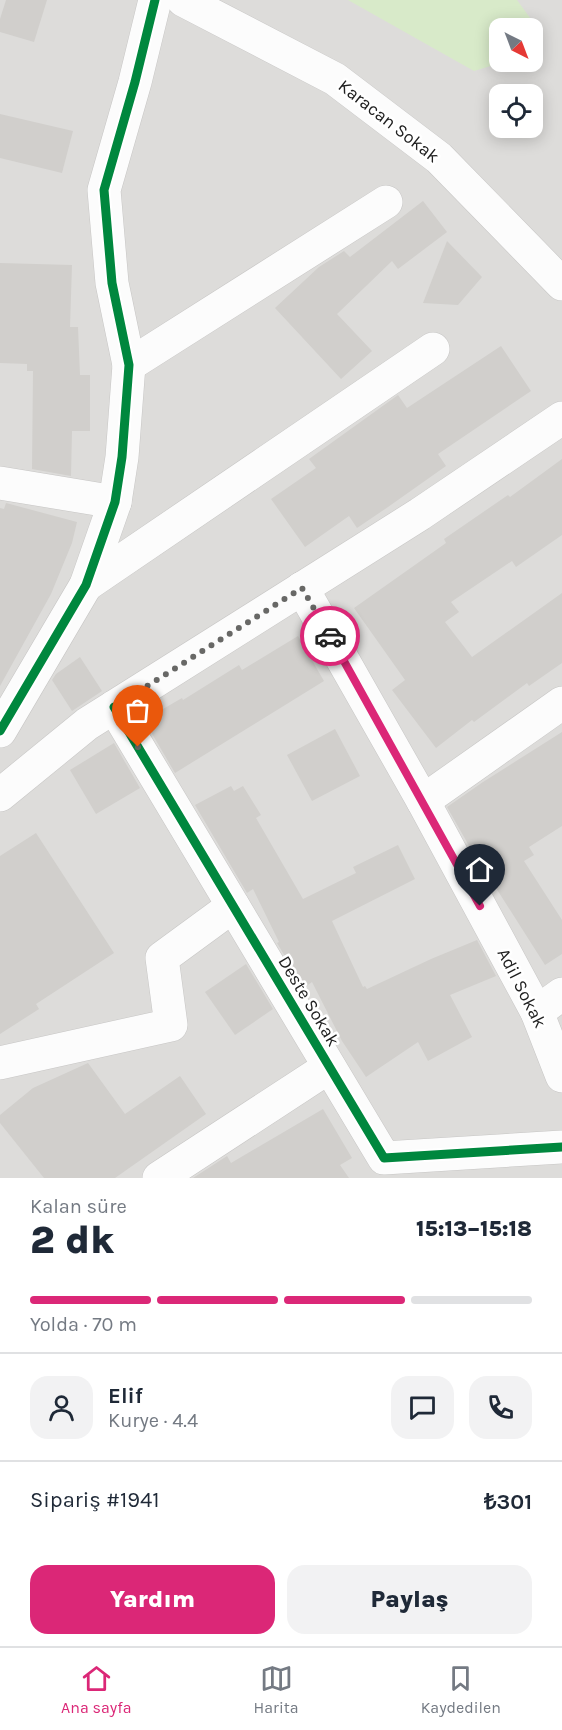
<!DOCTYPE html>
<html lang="tr">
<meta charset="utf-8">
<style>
body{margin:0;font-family:Karla,sans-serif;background:#f2f2f3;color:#1f2937;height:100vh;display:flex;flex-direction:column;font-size:22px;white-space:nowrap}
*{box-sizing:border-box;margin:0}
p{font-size:20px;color:#747a83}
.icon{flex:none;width:33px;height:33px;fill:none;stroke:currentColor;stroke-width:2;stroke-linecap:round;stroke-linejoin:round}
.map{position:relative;height:1178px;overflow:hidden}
.drawer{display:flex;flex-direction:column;background:#fff;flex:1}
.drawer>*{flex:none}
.needle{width:39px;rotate:138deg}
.controls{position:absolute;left:489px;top:18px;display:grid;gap:12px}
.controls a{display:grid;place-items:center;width:54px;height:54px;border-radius:12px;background:#fff;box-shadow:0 3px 15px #0003;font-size:30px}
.pin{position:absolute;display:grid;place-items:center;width:51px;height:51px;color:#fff;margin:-62px -26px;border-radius:50% 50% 50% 0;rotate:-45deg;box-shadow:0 0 6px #0007}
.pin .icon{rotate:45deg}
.courier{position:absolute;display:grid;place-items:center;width:60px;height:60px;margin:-30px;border:4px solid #db2777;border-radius:50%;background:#fff;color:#222;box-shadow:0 2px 8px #0007}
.summary em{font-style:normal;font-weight:800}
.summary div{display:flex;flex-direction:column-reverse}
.summary{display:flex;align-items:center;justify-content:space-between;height:102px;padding:0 30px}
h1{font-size:39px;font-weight:800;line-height:45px}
.bar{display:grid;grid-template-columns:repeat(4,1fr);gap:9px 6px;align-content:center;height:72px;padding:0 30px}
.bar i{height:8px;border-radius:4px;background:#e0e1e3}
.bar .current{background:#db2777}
.bar p{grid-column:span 4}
.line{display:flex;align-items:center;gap:15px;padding:0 30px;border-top:2px solid #e0e1e3}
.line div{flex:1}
.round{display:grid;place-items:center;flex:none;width:63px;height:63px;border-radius:18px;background:#f2f2f3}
.cta{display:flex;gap:12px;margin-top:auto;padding:12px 30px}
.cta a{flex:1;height:69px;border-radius:18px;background:#db2777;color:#fff;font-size:24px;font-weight:800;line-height:69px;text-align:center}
.cta a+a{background:#f2f2f3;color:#1f2937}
.tabs{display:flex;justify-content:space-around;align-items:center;height:84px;border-top:2px solid #e0e1e3;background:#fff;font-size:16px;color:#747a83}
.tabs a{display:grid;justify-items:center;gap:3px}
.tabs .current{color:#db2777}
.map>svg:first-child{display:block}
</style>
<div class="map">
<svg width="562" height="1178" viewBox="0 0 562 1178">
<rect width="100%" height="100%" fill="#eeede9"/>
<!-- residential -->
<path fill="#dddcda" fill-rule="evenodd" d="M 0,0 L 562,0 L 562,1178 L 0,1178 ZM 500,28 L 532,28 L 532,62 L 500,62 ZM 500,94 L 532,94 L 532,128 L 500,128 Z"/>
<!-- grass -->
<polygon fill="#d8eac9" points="348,0 517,0 536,26 533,31 532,28 500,28 500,62 504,62 474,71"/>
<!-- building -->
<g fill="#d1cfcc">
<polygon points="6,0 47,0 34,42 0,32 0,19"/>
<polygon points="0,114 73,131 62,173 0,158"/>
<polygon points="423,201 447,232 398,269 392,261 337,314 372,351 341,379 275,308 319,267 344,251 350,257"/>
<polygon points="447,241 482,277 458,305 423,303"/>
<polygon points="0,263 72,265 70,327 78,327 80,375 90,375 90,431 72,431 71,476 32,469 33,371 27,371 27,364 0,363"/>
<polygon points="501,346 531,391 438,454 446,466 388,507 357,528 349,516 305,547 271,499 316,468 309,459 398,395 407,408"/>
<polygon points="562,459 562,535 516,567 512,561 451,602 459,612 445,622 472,657 562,593 562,663 529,686 527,683 474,722 472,720 436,748 392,690 405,680 354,608 446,543 444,539 508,495 510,497"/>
<polygon points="6,503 77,522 72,543 51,594 0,686 0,508 4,509"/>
<polygon points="298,636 324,681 175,773 144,720 182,698 183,700 239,665 242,670"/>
<polygon points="80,657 102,691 72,711 52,680 56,674"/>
<polygon points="335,729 360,776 312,801 287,755"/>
<polygon points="562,732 562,826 529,847 534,855 524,861 562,920 562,954 545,965 468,844 447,807 483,782"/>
<polygon points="114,743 140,788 96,814 70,770"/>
<polygon points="231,786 234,791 243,786 261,815 256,818 303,899 356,873 353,867 398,845 415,879 332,921 363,987 365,986 367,989 431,959 477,940 496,976 450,995 472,1037 428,1061 418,1042 366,1077 342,1041 312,982 304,988 277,943 279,942 253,889 247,893 195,805"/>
<polygon points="36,833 114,953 36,1004 39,1009 0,1034 0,856"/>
<polygon points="246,964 273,1009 235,1035 205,992"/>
<polygon points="88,1063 125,1114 180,1076 206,1114 115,1178 44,1178 0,1123 0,1115 33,1088"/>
<polygon points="323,1109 352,1158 340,1165 349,1178 193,1178 227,1156 231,1163"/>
</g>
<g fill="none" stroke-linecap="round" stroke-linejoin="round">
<defs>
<g id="minor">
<polyline points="183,0 335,79 439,158 562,284"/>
<polyline points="129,365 386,202"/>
<polyline points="0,483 115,502"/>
<polyline points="86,585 433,349"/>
<polyline points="302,588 423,801 537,1012 562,1076"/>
<polyline points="114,707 384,1158 562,1147"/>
<polyline points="0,731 86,585 115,502 122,457 129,365 112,283 104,190 135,82 155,0"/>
<polyline points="0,795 87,724 420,514 562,418"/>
<polyline points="423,801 562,703"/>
<polyline points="537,1012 562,994"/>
<polyline points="0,1063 171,1025 162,958 233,906"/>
<polyline points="159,1178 329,1067"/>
</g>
</defs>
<!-- minor casing -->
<use href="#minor" stroke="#c7c6c5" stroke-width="34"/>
<!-- minor -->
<use href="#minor" stroke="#fcfcfc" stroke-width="33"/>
<defs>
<g id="cycleway">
<polyline points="114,707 384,1158 562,1147"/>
<polyline points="0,731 86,585 115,502 122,457 129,365 112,283 104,190 135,82 155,0"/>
</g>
</defs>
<!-- cycleway casing -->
<use href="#cycleway" stroke="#fff" stroke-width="13"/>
<!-- cycleway -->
<use href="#cycleway" stroke="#00873e" stroke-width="9"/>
</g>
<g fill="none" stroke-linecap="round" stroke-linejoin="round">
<!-- done -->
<polyline stroke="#686866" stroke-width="6" stroke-dasharray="0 10.8" points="138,747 114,707 302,588 330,636"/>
<!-- route -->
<polyline stroke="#db2777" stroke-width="8" points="330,636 480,906"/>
</g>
<g text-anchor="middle" stroke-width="5" stroke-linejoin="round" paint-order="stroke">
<!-- street labels -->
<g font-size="18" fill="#202020" stroke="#fff">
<text transform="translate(389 121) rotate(38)" y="6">Karacan Sokak</text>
<text transform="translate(522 988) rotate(63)" y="6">Adil Sokak</text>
<text transform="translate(309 1001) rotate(59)" y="6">Deste Sokak</text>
</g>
</g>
</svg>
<div class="controls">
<a><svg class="needle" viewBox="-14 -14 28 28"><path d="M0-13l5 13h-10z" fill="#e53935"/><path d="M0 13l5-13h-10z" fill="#747a83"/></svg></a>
<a><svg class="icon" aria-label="locate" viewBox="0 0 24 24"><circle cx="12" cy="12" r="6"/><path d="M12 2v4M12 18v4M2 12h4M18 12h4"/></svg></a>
</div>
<div class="pin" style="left:138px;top:747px;background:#ea580c"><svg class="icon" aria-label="bag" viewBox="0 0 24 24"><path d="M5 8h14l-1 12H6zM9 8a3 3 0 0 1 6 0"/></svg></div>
<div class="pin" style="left:480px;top:906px;background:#1f2937"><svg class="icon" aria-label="home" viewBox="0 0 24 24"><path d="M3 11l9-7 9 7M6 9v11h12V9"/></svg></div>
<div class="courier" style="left:330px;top:636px"><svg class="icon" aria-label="car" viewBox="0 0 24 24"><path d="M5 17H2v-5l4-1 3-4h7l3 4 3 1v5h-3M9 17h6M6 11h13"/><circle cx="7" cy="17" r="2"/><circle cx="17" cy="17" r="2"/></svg></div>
</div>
<section class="drawer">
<div class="summary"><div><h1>2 dk</h1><p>Kalan süre</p></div><em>15:13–15:18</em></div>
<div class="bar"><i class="current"></i><i class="current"></i><i class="current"></i><i></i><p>Yolda · 70 m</p></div>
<div class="line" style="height:108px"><a class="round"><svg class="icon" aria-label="person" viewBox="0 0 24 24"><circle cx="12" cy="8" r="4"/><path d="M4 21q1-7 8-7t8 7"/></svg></a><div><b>Elif</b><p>Kurye · 4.4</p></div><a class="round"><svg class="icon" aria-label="chat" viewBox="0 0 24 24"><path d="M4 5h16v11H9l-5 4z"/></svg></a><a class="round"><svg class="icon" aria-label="phone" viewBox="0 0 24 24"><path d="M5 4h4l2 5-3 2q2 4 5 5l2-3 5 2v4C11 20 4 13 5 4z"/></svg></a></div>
<div class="line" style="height:78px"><div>Sipariş #1941</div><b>₺301</b></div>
<div class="cta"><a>Yardım</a><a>Paylaş</a></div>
</section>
<nav class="tabs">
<a class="current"><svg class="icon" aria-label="home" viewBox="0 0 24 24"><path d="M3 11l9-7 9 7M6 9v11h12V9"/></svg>Ana sayfa</a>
<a><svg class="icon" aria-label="map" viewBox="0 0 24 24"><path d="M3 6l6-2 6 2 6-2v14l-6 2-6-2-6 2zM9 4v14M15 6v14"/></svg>Harita</a>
<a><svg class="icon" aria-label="saved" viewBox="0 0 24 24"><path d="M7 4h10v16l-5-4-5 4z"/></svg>Kaydedilen</a>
</nav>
